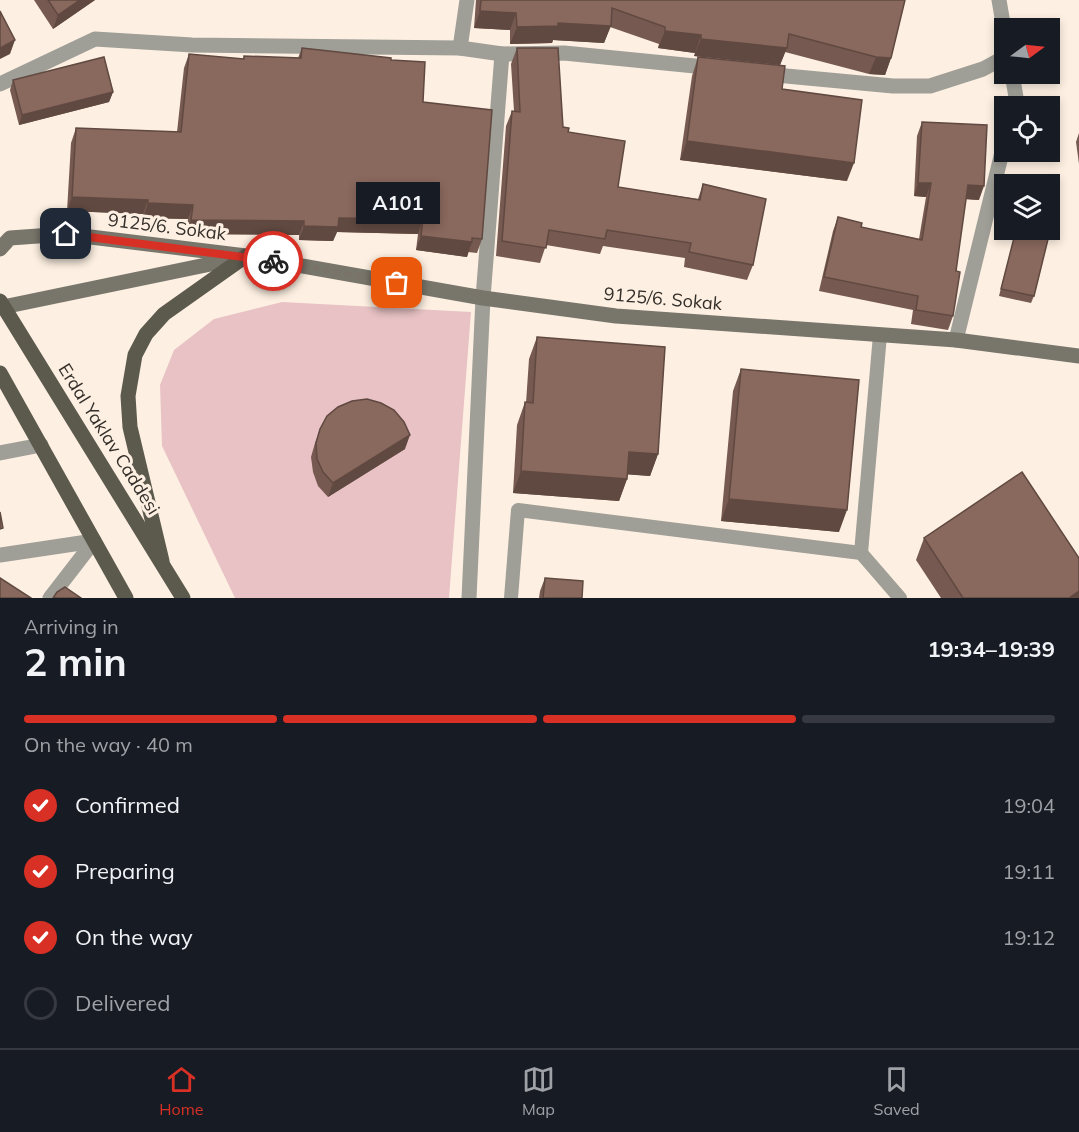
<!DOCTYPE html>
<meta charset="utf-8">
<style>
body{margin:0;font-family:Mulish,sans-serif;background:#242831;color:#f1f3f6;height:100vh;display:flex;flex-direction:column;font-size:22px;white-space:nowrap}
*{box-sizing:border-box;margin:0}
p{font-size:20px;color:#9ea1a6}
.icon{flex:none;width:33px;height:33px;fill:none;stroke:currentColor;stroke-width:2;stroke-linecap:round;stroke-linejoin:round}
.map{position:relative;height:598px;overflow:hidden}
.side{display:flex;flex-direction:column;background:#171b24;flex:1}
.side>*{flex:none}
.needle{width:39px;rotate:75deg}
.controls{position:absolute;left:994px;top:18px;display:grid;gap:12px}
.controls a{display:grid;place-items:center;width:66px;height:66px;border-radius:0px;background:#171b24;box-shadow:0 3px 9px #0003;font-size:30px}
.pin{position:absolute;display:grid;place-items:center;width:51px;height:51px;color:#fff;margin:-26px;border-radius:12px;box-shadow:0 3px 9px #0006}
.courier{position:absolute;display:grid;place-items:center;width:60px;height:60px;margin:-30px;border:4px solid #d93025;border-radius:50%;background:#fff;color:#222;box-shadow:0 2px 8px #0007}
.bubble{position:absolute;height:42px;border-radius:0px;background:#171b24;box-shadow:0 3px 9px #0003;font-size:20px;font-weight:700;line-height:42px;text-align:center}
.head em{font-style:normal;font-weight:700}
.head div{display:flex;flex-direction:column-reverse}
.head{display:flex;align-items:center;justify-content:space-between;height:102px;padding:0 24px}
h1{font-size:39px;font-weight:700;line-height:45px}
.bar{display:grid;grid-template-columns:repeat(4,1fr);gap:9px 6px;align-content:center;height:72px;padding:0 24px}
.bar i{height:8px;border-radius:4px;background:#363941}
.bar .current{background:#d93025}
.bar p{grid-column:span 4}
ol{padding:0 24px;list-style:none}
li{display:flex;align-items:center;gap:18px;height:66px}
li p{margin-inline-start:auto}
li .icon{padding:6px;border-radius:50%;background:#d93025;color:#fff;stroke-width:4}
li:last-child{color:#9ea1a6}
li i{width:33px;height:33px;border:3px solid #363941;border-radius:50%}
.tab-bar{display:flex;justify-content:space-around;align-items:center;height:84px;border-top:2px solid #363941;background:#171b24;font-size:16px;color:#9ea1a6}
.tab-bar a{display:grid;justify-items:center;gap:3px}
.tab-bar .current{color:#d93025}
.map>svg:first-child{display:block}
</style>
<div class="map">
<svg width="1079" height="598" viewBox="0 0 1079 598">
<rect width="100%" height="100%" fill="#fdf0e2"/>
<!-- green -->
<polygon fill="#e8c2c5" points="282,302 471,312 449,598 235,598 162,446 160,385 174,350 214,319"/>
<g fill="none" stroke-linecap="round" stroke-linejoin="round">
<!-- service -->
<g stroke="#9f9e97" stroke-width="14">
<polyline points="861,553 880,335"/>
<polyline points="511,598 518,510 861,553 900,598"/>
</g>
<!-- minor -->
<g stroke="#9f9e97" stroke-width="15">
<polyline points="999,0 1005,35"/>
<polyline points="460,48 467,0"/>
<polyline points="765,74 893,86 930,86 983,69 1005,57"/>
<polyline points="1012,74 1016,97 1013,106"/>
<polyline points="0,84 95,39 192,45 460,48 502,54 564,53 715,68"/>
<polyline points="956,340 1005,140"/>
<polyline points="0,453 41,445"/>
<polyline points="0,555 94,541"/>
<polyline points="50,598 94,541"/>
<polyline points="469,598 483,298 502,54"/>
</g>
<!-- secondary -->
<g stroke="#78756b" stroke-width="15">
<polyline points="0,249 10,238 66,234 246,256 483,298 616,316 956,340 1079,356"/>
<polyline points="0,305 3,307 235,259"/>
</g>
<!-- primary -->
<g stroke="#5c594d" stroke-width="15">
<polyline points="0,301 183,598"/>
<polyline points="0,373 126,598"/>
<polyline points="162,561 130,427 128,396 135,355 146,334 164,314 246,256"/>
</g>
</g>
<!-- wall -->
<g fill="#765950">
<polygon points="34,0 95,0 53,29"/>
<polygon points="476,0 905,0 891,58 885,75 869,74 785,52 780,65 694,56 695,53 658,48 659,44 610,27 604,43 553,40 552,43 510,44 510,30 474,28"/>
<polygon points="302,48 391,60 423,102 482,239 477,253 468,252 467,257 416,250 418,234 337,232 333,241 299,240 299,235 186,234 188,219 143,218 143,214 67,211 71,143 76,128 177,132 184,68 189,54 243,59 244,56 298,58"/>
<polygon points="517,48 563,127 618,187 698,199 703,184 753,265 747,280 684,267 685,258 603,246 600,254 546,245 540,263 496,256 506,126 512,111 514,111 511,64"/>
<polygon points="698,57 782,89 847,181 680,160 692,76"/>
<polygon points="13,80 113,92 109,102 19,125 10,90"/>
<polygon points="922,122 979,200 966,199 956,271 953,316 948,330 911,324 913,310 819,291 833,231 838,217 861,227 919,239 926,197 914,196 917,136"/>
<polygon points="1079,133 1079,164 1076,142"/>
<polygon points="1016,230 1050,230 1034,296 1031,303 999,296"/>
<polygon points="537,337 658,454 650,476 627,474 627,479 619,501 513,493 517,425 525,402 526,403 529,359"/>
<polygon points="741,369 839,532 721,521 733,391"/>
<polygon points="320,429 405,449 328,497 318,486 313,472 311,457 315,443"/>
<polygon points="924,538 1079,598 941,598 916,560"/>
<polygon points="545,578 582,598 539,598 540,591"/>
</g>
<!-- shaded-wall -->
<g fill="#604941">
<polygon points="80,0 95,0 53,29 58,15"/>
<polygon points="480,11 516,13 510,30 474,28"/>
<polygon points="558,23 611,26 604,43 553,40 552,43 510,44 517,27"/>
<polygon points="665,31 701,35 695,53 658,48"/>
<polygon points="701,39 787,48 780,65 694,56"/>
<polygon points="15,40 10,54 0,59 0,48"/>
<polygon points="876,57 891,58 885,75 869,74"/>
<polygon points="113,92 109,102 19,125 22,115"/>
<polygon points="687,141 854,163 847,181 680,160"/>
<polygon points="918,183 931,183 926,197 914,196"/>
<polygon points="968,185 984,186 979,200 963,199"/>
<polygon points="72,197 148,200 143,214 67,211"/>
<polygon points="148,203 193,205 188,219 143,218"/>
<polygon points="339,218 423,219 418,234 337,232 333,241 299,240 304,226"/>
<polygon points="191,220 304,221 299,235 186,234"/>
<polygon points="421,236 472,242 467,257 416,250"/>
<polygon points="410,435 405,449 328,497 333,483"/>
<polygon points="629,452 658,454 650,476 621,474"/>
<polygon points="521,471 627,479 619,501 513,493"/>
<polygon points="729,499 847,510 839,532 721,521"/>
<polygon points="1079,591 1079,598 1069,598"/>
</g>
<!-- building -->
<g fill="#89685d" stroke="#604941" stroke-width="1.5">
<polygon points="48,0 80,0 58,15"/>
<polygon points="481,0 905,0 891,58 876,57 789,34 787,48 701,39 701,35 665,31 665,27 612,8 611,26 558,23 558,26 517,27 516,13 480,11"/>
<polygon points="0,11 15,40 0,48"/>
<polygon points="302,48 391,58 391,60 425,62 423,102 492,110 482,239 472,238 472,242 421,236 423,219 339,218 338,227 304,226 304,221 191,220 193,205 148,203 148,200 72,197 76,128 181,132 189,54 244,59 244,56 301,58"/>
<polygon points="517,48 558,48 563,127 569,128 568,132 625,141 618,187 700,200 703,184 766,199 753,265 689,252 691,243 607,230 605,239 549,230 546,248 502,241 512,111 520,112"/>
<polygon points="104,57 113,92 22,115 13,80"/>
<polygon points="698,57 785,66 782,89 862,100 854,163 687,141"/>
<polygon points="922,122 987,125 984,186 968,185 956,271 960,272 953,316 916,310 918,296 824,277 838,217 862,223 861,227 922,240 931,183 918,183"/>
<polygon points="1050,218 1053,219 1034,296 1001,289 1016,230 1050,230"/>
<polygon points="537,337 665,347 658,454 629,452 627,479 521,471 525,402 533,403"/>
<polygon points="741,369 859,380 847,510 729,499"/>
<polygon points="367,399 381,403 394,410 404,422 410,435 333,483 323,472 317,459 316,443 320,429 327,416 338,407 352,401"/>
<polygon points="1022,472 1079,558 1079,591 1069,598 963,598 924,538"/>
<polygon points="0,512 3,528 0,529"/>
<polygon points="0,578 31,598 0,598"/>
<polygon points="545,578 583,581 582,598 543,598"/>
<polygon points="65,587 81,598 53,598 57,592"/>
</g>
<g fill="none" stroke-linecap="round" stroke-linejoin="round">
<!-- done -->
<polyline stroke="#7a736a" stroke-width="6" stroke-dasharray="0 10.8" points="273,261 397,283"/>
<!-- route -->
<polyline stroke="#d93025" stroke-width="8" points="66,234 273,261"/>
</g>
<g text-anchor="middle" stroke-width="6" stroke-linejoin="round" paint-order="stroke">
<!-- street labels -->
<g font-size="18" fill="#342f2a" stroke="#fdf0e2">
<text transform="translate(167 227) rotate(7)" y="6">9125/6. Sokak</text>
<text transform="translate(663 299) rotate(5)" y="6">9125/6. Sokak</text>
<text transform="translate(109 439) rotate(58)" y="6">Erdal Yaklav Caddesi</text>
</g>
</g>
</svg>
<div class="controls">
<a><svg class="needle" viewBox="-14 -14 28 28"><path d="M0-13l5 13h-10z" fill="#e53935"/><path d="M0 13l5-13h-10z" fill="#9ea1a6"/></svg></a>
<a><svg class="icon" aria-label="locate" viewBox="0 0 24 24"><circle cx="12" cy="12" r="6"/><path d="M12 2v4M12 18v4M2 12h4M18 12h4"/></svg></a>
<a><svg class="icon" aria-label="layers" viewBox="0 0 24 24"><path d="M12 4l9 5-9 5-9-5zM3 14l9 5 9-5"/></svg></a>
</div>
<div class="pin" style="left:397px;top:283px;background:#ea580c"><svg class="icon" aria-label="bag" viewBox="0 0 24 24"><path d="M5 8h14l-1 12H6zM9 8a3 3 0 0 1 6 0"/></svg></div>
<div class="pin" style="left:66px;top:234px;background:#1f2937"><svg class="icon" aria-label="home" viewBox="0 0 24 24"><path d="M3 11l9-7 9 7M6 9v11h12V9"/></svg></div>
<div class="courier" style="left:273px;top:261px"><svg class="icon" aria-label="bike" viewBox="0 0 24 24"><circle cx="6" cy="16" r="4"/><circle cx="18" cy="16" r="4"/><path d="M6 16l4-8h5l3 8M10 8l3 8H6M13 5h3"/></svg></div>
<div class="bubble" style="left:356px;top:182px;width:84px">A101</div>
</div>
<section class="side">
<div class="head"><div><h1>2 min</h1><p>Arriving in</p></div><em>19:34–19:39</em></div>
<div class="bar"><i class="current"></i><i class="current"></i><i class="current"></i><i></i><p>On the way · 40 m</p></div>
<ol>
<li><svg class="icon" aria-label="check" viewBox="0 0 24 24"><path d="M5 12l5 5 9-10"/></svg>Confirmed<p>19:04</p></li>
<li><svg class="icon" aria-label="check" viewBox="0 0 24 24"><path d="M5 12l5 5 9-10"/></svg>Preparing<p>19:11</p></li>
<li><svg class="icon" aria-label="check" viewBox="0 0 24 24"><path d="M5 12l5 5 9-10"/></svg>On the way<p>19:12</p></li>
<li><i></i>Delivered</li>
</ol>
</section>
<nav class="tab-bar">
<a class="current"><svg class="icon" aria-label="home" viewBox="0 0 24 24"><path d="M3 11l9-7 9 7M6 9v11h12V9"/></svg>Home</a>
<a><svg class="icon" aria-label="map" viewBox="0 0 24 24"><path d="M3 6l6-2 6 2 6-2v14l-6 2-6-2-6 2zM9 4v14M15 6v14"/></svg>Map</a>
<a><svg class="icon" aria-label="saved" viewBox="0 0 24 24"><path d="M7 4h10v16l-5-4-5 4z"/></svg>Saved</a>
</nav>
